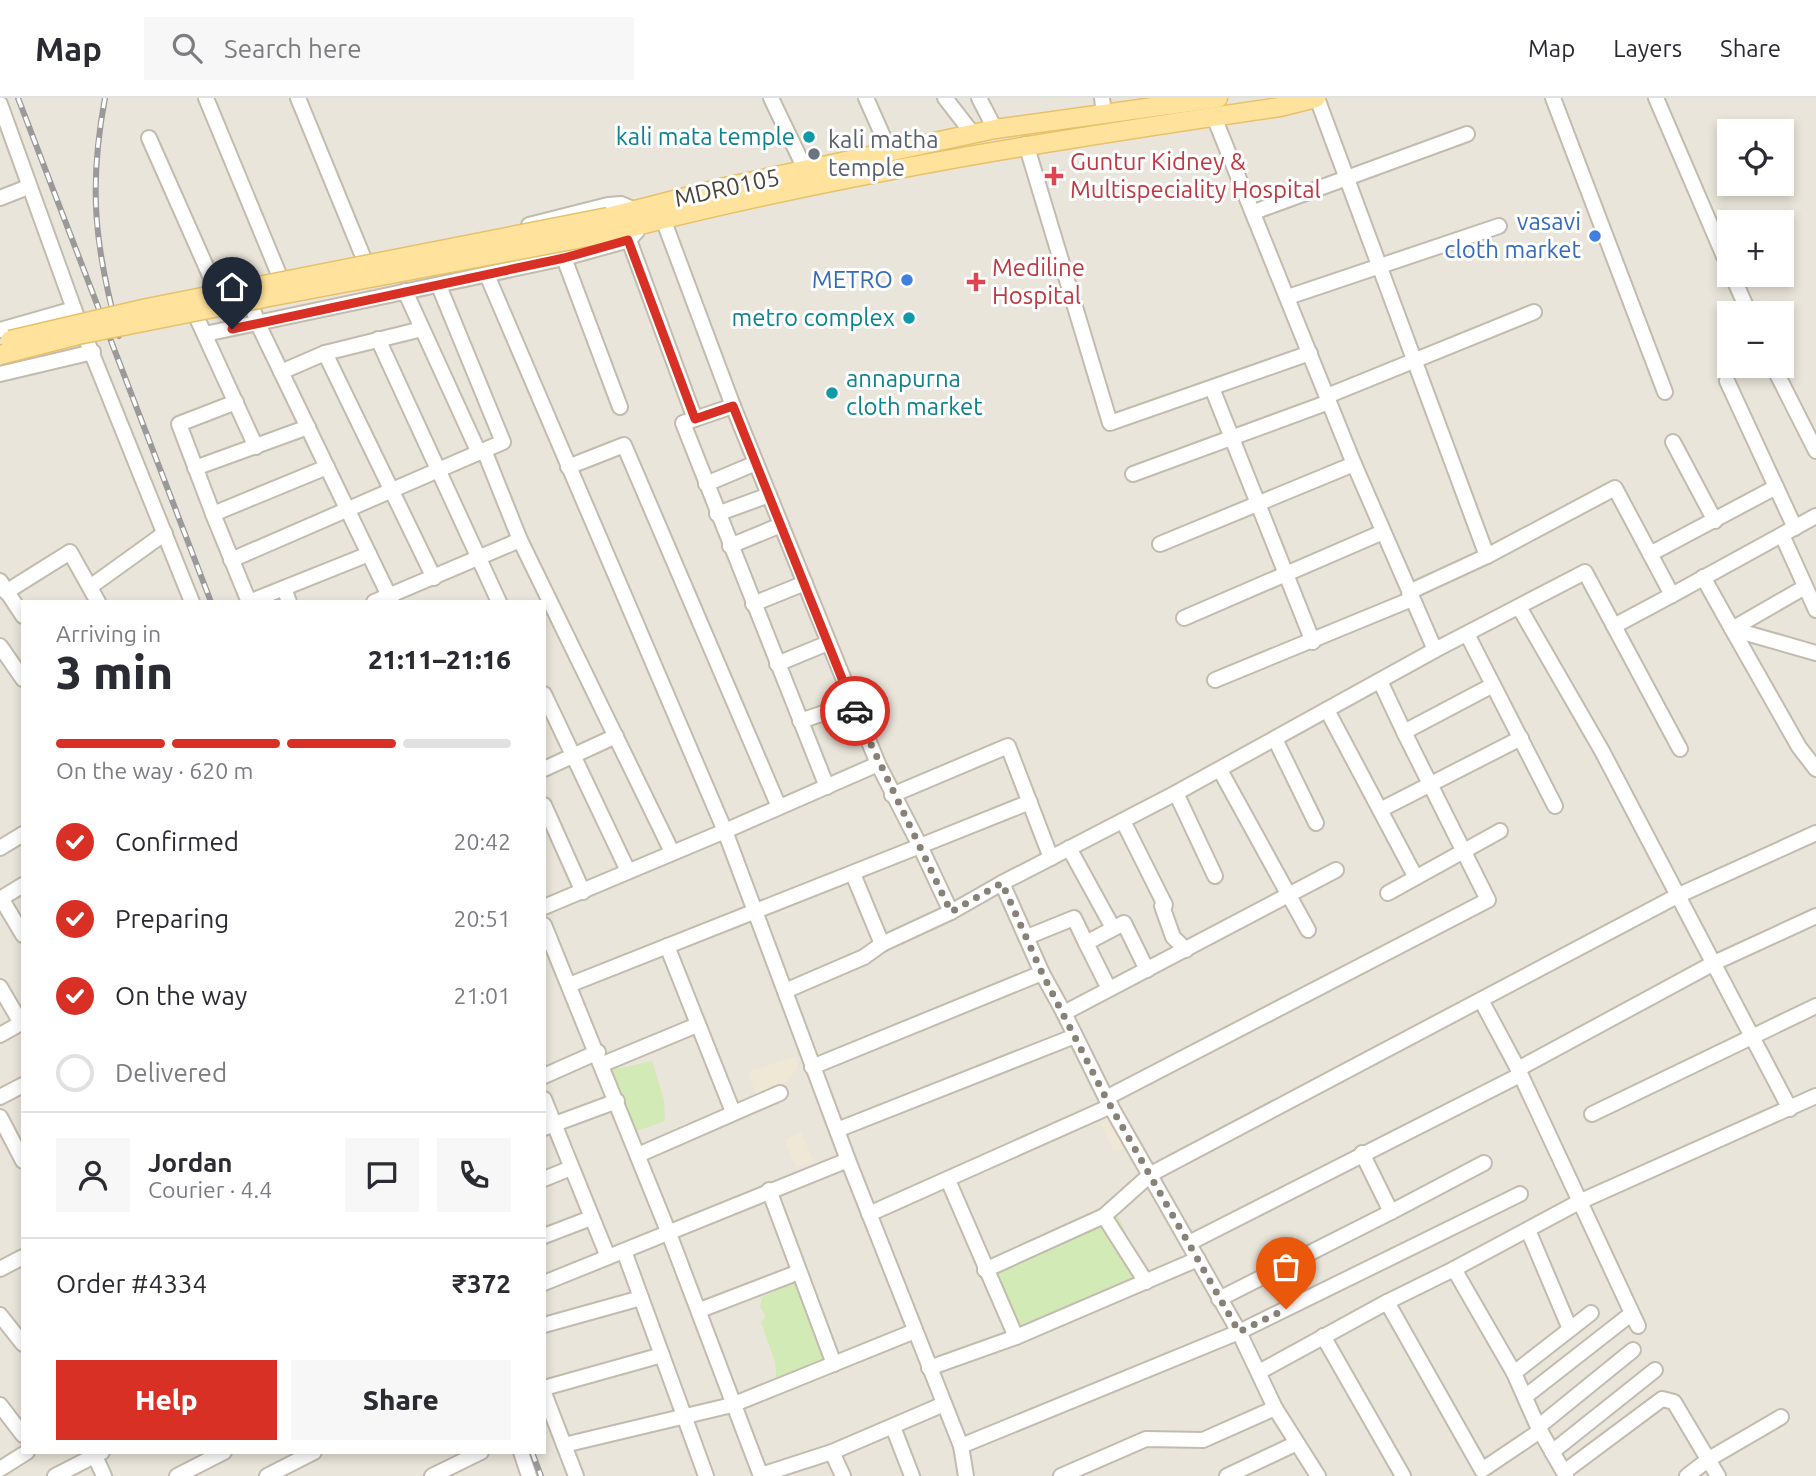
<!DOCTYPE html>
<meta charset="utf-8">
<style>
body{margin:0;font-family:Ubuntu,sans-serif;background:#f7f7f7;color:#2b2b33;height:100vh;display:flex;flex-direction:column;font-size:26px;white-space:nowrap}
*{box-sizing:border-box;margin:0}
p{font-size:23px;color:#7c7c81}
.icon{flex:none;width:38px;height:38px;fill:none;stroke:currentColor;stroke-width:2;stroke-linecap:round;stroke-linejoin:round}
.map{position:relative;flex:1;overflow:hidden}
.panel{position:absolute;left:21px;top:502px;width:525px;height:854px;display:flex;flex-direction:column;background:#fff;border-radius:0px;box-shadow:0 4px 10px #0003}
.panel>*{flex:none}
.buttons{position:absolute;left:1717px;top:21px;display:grid;gap:14px}
.buttons a{display:grid;place-items:center;width:77px;height:77px;border-radius:0px;background:#fff;box-shadow:0 4px 10px #0003;font-size:35px}
.pin{position:absolute;display:grid;place-items:center;width:60px;height:60px;color:#fff;margin:-72px -30px;border-radius:50% 50% 50% 0;rotate:-45deg;box-shadow:0 0 7px #0007}
.pin .icon{rotate:45deg}
.courier{position:absolute;display:grid;place-items:center;width:70px;height:70px;margin:-35px;border:5px solid #d93025;border-radius:50%;background:#fff;color:#222;box-shadow:0 2px 9px #0007}
.headline em{font-style:normal;font-weight:800}
.headline div{display:flex;flex-direction:column-reverse}
.headline{display:flex;align-items:center;justify-content:space-between;height:119px;padding:0 35px}
h1{font-size:46px;font-weight:800;line-height:52px}
.bar{display:grid;grid-template-columns:repeat(4,1fr);gap:10px 7px;align-content:center;height:84px;padding:0 35px}
.bar i{height:9px;border-radius:5px;background:#e1e1e2}
.bar .on{background:#d93025}
.bar p{grid-column:span 4}
.line{display:flex;align-items:center;gap:18px;padding:0 35px;border-top:2px solid #e1e1e2}
.line div{flex:1}
.round{display:grid;place-items:center;flex:none;width:74px;height:74px;border-radius:0px;background:#f7f7f7}
ol{padding:0 35px;list-style:none}
li{display:flex;align-items:center;gap:21px;height:77px}
li p{margin-inline-start:auto}
li .icon{padding:7px;border-radius:50%;background:#d93025;color:#fff;stroke-width:4}
li:last-child{color:#7c7c81}
li i{width:38px;height:38px;border:4px solid #e1e1e2;border-radius:50%}
.primary-button{display:flex;gap:14px;margin-top:auto;padding:14px 35px}
.primary-button a{flex:1;height:80px;border-radius:0px;background:#d93025;color:#fff;font-size:28px;font-weight:800;line-height:80px;text-align:center}
.primary-button a+a{background:#f7f7f7;color:#2b2b33}
header{display:flex;align-items:center;gap:42px;box-sizing:border-box;height:98px;padding:0 35px;background:#fff;border-bottom:2px solid #e1e1e2}
header strong{font-size:33px}
nav{display:flex;gap:38px;margin-inline-start:auto;font-size:24px}
.search{width:490px;height:63px;background:#f7f7f7;display:flex;align-items:center;gap:18px;box-sizing:border-box;padding:0 24px;border-radius:0px;color:#7c7c81;font-size:26px}
.map>svg:first-child{display:block}
</style>
<header>
<strong>Map</strong>
<div class="search"><svg class="icon" aria-label="search" viewBox="0 0 24 24"><circle cx="10" cy="10" r="6"/><path d="M15 15l6 6"/></svg>Search here</div>
<nav><a>Map</a><a>Layers</a><a>Share</a></nav>
</header>
<div class="map">
<svg width="1816" height="1378" viewBox="0 0 1816 1378">
<rect width="100%" height="100%" fill="#f6f3ec"/>
<!-- residential -->
<path fill="#eae5da" fill-rule="evenodd" d="M 0,0 L 1816,0 L 1816,1378 L 0,1378 ZM 1729,33 L 1782,33 L 1782,86 L 1729,86 ZM 1729,124 L 1782,124 L 1782,177 L 1729,177 ZM 1729,215 L 1782,215 L 1782,268 L 1729,268 ZM 23,504 L 544,504 L 544,1354 L 23,1354 Z"/>
<!-- education -->
<g fill="#efe8d6">
<polygon points="795,959 798,970 779,991 757,999 748,974"/>
<polygon points="1110,1020 1127,1049 1114,1054 1100,1025"/>
<polygon points="801,1034 814,1064 796,1069 785,1043"/>
</g>
<!-- green -->
<g fill="#d2eab5">
<polygon points="652,963 664,1002 665,1023 634,1034 610,972"/>
<polygon points="1116,1113 1145,1178 1018,1235 993,1171"/>
<polygon points="797,1183 826,1265 777,1285 775,1264 761,1224 766,1218 760,1209 762,1199"/>
</g>
<g fill="none" stroke-linecap="round" stroke-linejoin="round">
<defs>
<g id="minor">
<polyline points="206,0 280,179"/>
<polyline points="298,0 364,161"/>
<polyline points="771,0 806,73"/>
<polyline points="866,0 890,54"/>
<polyline points="945,0 973,36"/>
<polyline points="979,0 995,31"/>
<polyline points="1102,0 1104,16"/>
<polyline points="1317,0 1487,458 1409,494"/>
<polyline points="1553,0 1665,294"/>
<polyline points="1656,0 1729,170"/>
<polyline points="0,6 74,211 192,504"/>
<polyline points="1214,19 1354,366 1435,552 1585,474 1680,651"/>
<polyline points="149,40 216,191"/>
<polyline points="1026,46 1110,325 1310,255"/>
<polyline points="0,100 28,89"/>
<polyline points="1254,114 1467,36"/>
<polyline points="663,121 733,308 878,666 725,733 848,1062 961,1348 966,1378"/>
<polyline points="529,127 608,107 621,106 635,112"/>
<polyline points="629,142 695,321"/>
<polyline points="564,160 620,309"/>
<polyline points="487,177 725,733 544,809"/>
<polyline points="1732,177 1749,215"/>
<polyline points="405,193 479,355"/>
<polyline points="247,194 258,226 392,504"/>
<polyline points="1288,199 1499,128"/>
<polyline points="191,207 256,349"/>
<polyline points="0,232 74,211"/>
<polyline points="205,236 564,160 629,142 637,133 638,127"/>
<polyline points="378,241 499,504"/>
<polyline points="325,255 434,480"/>
<polyline points="1773,268 1816,353"/>
<polyline points="281,274 325,255 422,231"/>
<polyline points="0,276 93,254"/>
<polyline points="1727,283 1795,430"/>
<polyline points="1212,290 1313,544"/>
<polyline points="1327,298 1534,214"/>
<polyline points="236,304 179,326 213,416 327,369"/>
<polyline points="733,308 683,325 827,689"/>
<polyline points="1673,344 1715,423"/>
<polyline points="484,352 520,442 672,754"/>
<polyline points="568,369 624,347 779,709"/>
<polyline points="195,370 308,329"/>
<polyline points="1133,376 1329,304"/>
<polyline points="706,386 756,365"/>
<polyline points="213,416 249,504"/>
<polyline points="717,416 769,397"/>
<polyline points="1782,437 1816,512"/>
<polyline points="1160,446 1354,366"/>
<polyline points="730,448 781,427"/>
<polyline points="1650,456 1776,389"/>
<polyline points="1487,458 1615,390 1672,497 1614,528"/>
<polyline points="231,462 503,344 439,188"/>
<polyline points="1703,479 1732,531 1816,555"/>
<polyline points="0,483 23,518"/>
<polyline points="90,489 165,435"/>
<polyline points="1805,489 1732,531 1799,649 1816,671"/>
<polyline points="284,490 289,504"/>
<polyline points="6,494 70,454 98,504"/>
<polyline points="1672,497 1816,418"/>
<polyline points="249,504 369,456"/>
<polyline points="374,504 520,442"/>
<polyline points="753,506 805,485"/>
<polyline points="1519,509 1602,653 1790,1011"/>
<polyline points="1184,520 1383,434"/>
<polyline points="1467,536 1555,708"/>
<polyline points="0,548 23,581"/>
<polyline points="777,566 828,545"/>
<polyline points="1215,582 1412,501"/>
<polyline points="1380,583 1404,634"/>
<polyline points="544,596 628,773"/>
<polyline points="1327,612 1415,778"/>
<polyline points="800,623 851,606"/>
<polyline points="1275,641 1316,725"/>
<polyline points="544,671 616,638"/>
<polyline points="1220,672 1308,832"/>
<polyline points="1176,695 1215,778"/>
<polyline points="892,697 1008,648 1051,760"/>
<polyline points="544,707 583,794"/>
<polyline points="1380,712 1521,640"/>
<polyline points="1123,723 1165,807"/>
<polyline points="0,750 23,736"/>
<polyline points="1069,750 1113,830"/>
<polyline points="1336,772 1064,915 1042,875 1002,785 1176,695 1435,552"/>
<polyline points="853,776 882,846 951,814"/>
<polyline points="1002,785 951,814 920,748 1030,704"/>
<polyline points="1388,795 1500,733"/>
<polyline points="1,800 23,837"/>
<polyline points="0,801 23,787"/>
<polyline points="1162,808 1173,839 1186,852"/>
<polyline points="544,827 668,1133 761,1378"/>
<polyline points="1027,839 1074,820 1086,845 1124,825 1147,872"/>
<polyline points="1086,845 1109,891"/>
<polyline points="667,848 733,1014"/>
<polyline points="569,887 920,748 878,666"/>
<polyline points="0,889 21,925"/>
<polyline points="785,893 864,859 882,846"/>
<polyline points="1481,902 1518,971 1638,1228"/>
<polyline points="1064,915 1106,1000 1488,802 1404,634 1493,587"/>
<polyline points="0,937 23,924"/>
<polyline points="603,966 697,927"/>
<polyline points="812,969 1042,875"/>
<polyline points="1518,971 1714,865 1816,818"/>
<polyline points="544,978 598,954"/>
<polyline points="0,999 23,987"/>
<polyline points="1106,1000 1239,1234 1275,1310 1318,1378"/>
<polyline points="544,1001 608,1159"/>
<polyline points="1592,1016 1816,908"/>
<polyline points="0,1019 23,1063"/>
<polyline points="544,1030 617,1003"/>
<polyline points="837,1032 1075,938"/>
<polyline points="1362,1055 1391,1114 1484,1065"/>
<polyline points="638,1057 780,995"/>
<polyline points="544,1081 571,1070"/>
<polyline points="948,1082 1016,1239"/>
<polyline points="769,1092 834,1266"/>
<polyline points="869,1116 1111,1008"/>
<polyline points="1104,1118 1146,1184"/>
<polyline points="1528,1132 1570,1231"/>
<polyline points="544,1138 591,1120"/>
<polyline points="1189,1145 1520,977"/>
<polyline points="624,1153 706,1378"/>
<polyline points="0,1171 23,1159"/>
<polyline points="1454,1171 1387,1204 1482,1372 1540,1333"/>
<polyline points="985,1172 1104,1118 1151,1076 1677,798 1816,735"/>
<polyline points="544,1185 848,1062"/>
<polyline points="1219,1201 1391,1114"/>
<polyline points="700,1212 799,1174"/>
<polyline points="0,1217 23,1246"/>
<polyline points="544,1227 641,1200"/>
<polyline points="1323,1238 1403,1378"/>
<polyline points="929,1270 1016,1239 1198,1161"/>
<polyline points="1259,1274 1387,1204"/>
<polyline points="1514,1275 1591,1215"/>
<polyline points="544,1290 662,1257"/>
<polyline points="544,1295 576,1378"/>
<polyline points="1526,1298 1631,1216"/>
<polyline points="0,1307 23,1337"/>
<polyline points="893,1329 912,1378"/>
<polyline points="1538,1329 1633,1252"/>
<polyline points="564,1347 732,1307 915,1233"/>
<polyline points="961,1348 1239,1234 1520,1096"/>
<polyline points="93,1354 104,1378"/>
<polyline points="521,1354 529,1378"/>
<polyline points="1552,1354 1655,1272"/>
<polyline points="0,1371 27,1354"/>
<polyline points="1564,1374 1662,1301 1674,1304 1718,1378"/>
<polyline points="761,1377 832,1354"/>
<polyline points="55,1378 102,1354"/>
<polyline points="177,1378 224,1354"/>
<polyline points="267,1378 314,1354"/>
<polyline points="432,1378 481,1354"/>
<polyline points="843,1378 832,1354 944,1306"/>
<polyline points="1061,1378 1146,1341 1203,1342 1275,1310"/>
<polyline points="1227,1378 1297,1345"/>
<polyline points="1566,1378 1538,1329 1514,1275 1454,1171 1579,1104 1816,998"/>
<polyline points="1687,1378 1709,1361 1781,1319"/>
</g>
<g id="major">
<polyline points="608,119 725,89 995,31 1218,0"/>
<path d="M 609,135 C 830,77 1055,42 1280,9 L 1316,0"/>
</g>
</defs>
<!-- minor casing -->
<use href="#minor" stroke="#c2bbae" stroke-width="18"/>
<!-- major casing -->
<use href="#major" stroke="#e6c16a" stroke-width="21"/>
<!-- minor -->
<use href="#minor" stroke="#fff" stroke-width="14"/>
<!-- major -->
<use href="#major" stroke="#ffe39c" stroke-width="18"/>
<defs>
<g id="rail">
<polyline points="18,0 211,504"/>
<path d="M 105,0 C 88,90 95,150 119,238"/>
<polyline points="532,1354 541,1378"/>
</g>
</defs>
<!-- rail casing -->
<use href="#rail" stroke="#9a9a9a" stroke-width="6"/>
<!-- rail -->
<use href="#rail" stroke="#fff" stroke-width="3.5" stroke-dasharray="10" stroke-linecap="butt"/>
<defs>
<g id="major-bridge">
<polyline points="10,242 147,210 608,119"/>
<polyline points="0,257 78,237 269,199 609,135"/>
</g>
</defs>
<!-- major-bridge casing -->
<use href="#major-bridge" stroke="#e6c16a" stroke-width="21" stroke-linecap="butt"/>
<!-- major-bridge -->
<use href="#major-bridge" stroke="#ffe39c" stroke-width="18"/>
</g>
<g fill="none" stroke-linecap="round" stroke-linejoin="round">
<!-- done -->
<polyline stroke="#878178" stroke-width="7" stroke-dasharray="0 12.6" points="855,613 951,814 1002,785 1042,875 1106,1000 1239,1234 1286,1211"/>
<!-- route -->
<polyline stroke="#d93025" stroke-width="9" points="232,231 564,160 628,142 695,321 733,308 855,613"/>
</g>
<!-- markers -->
<g fill="#0f9aa8" stroke="#fff" stroke-width="2.5">
<circle cx="809" cy="39" r="7"/>
<circle cx="909" cy="220" r="7"/>
<circle cx="832" cy="295" r="7"/>
</g>
<circle fill="#6b7280" stroke="#fff" stroke-width="2.5" cx="814" cy="56" r="7"/>
<g fill="#e0444e" stroke="#fff" stroke-width="2.5">
<path d="M1050.5 67.5h7v7h7v7h-7v7h-7v-7h-7v-7h7z"/>
<path d="M972.5 173.5h7v7h7v7h-7v7h-7v-7h-7v-7h7z"/>
</g>
<g fill="#3f7fe0" stroke="#fff" stroke-width="2.5">
<circle cx="1595" cy="138" r="7"/>
<circle cx="907" cy="182" r="7"/>
</g>
<g text-anchor="middle" stroke-width="6" stroke-linejoin="round" paint-order="stroke">
<!-- culture labels -->
<g font-size="24" fill="#0d838f" stroke="#fff" text-anchor="end">
<text x="795" y="47">kali mata temple</text>
<text x="895" y="228">metro complex</text>
<text x="846" y="289" text-anchor="start">annapurna<tspan x="846" dy="28">cloth market</tspan></text>
</g>
<!-- worship labels -->
<g font-size="24" fill="#5b616d" stroke="#fff" text-anchor="start">
<text x="828" y="50">kali matha<tspan x="828" dy="28">temple</tspan></text>
</g>
<!-- health labels -->
<g font-size="24" fill="#be3a42" stroke="#fff" text-anchor="start">
<text x="1070" y="72">Guntur Kidney &amp;<tspan x="1070" dy="28">Multispeciality Hospital</tspan></text>
<text x="992" y="178">Mediline<tspan x="992" dy="28">Hospital</tspan></text>
</g>
<!-- street labels -->
<g font-size="24" fill="#4b4439" stroke="#fff">
<text transform="translate(727 90) rotate(-12)" y="8">MDR0105</text>
</g>
<!-- shop labels -->
<g font-size="24" fill="#366cbe" stroke="#fff" text-anchor="end">
<text x="1581" y="132">vasavi<tspan x="1581" dy="28">cloth market</tspan></text>
<text x="893" y="190">METRO</text>
</g>
</g>
</svg>
<div class="buttons">
<a><svg class="icon" aria-label="locate" viewBox="0 0 24 24"><circle cx="12" cy="12" r="6"/><path d="M12 2v4M12 18v4M2 12h4M18 12h4"/></svg></a>
<a>+</a>
<a>−</a>
</div>
<div class="pin" style="left:1286px;top:1211px;background:#ea580c"><svg class="icon" aria-label="bag" viewBox="0 0 24 24"><path d="M5 8h14l-1 12H6zM9 8a3 3 0 0 1 6 0"/></svg></div>
<div class="pin" style="left:232px;top:231px;background:#1f2937"><svg class="icon" aria-label="home" viewBox="0 0 24 24"><path d="M3 11l9-7 9 7M6 9v11h12V9"/></svg></div>
<div class="courier" style="left:855px;top:613px"><svg class="icon" aria-label="car" viewBox="0 0 24 24"><path d="M5 17H2v-5l4-1 3-4h7l3 4 3 1v5h-3M9 17h6M6 11h13"/><circle cx="7" cy="17" r="2"/><circle cx="17" cy="17" r="2"/></svg></div>
<section class="panel">
<div class="headline"><div><h1>3 min</h1><p>Arriving in</p></div><em>21:11–21:16</em></div>
<div class="bar"><i class="on"></i><i class="on"></i><i class="on"></i><i></i><p>On the way · 620 m</p></div>
<ol>
<li><svg class="icon" aria-label="check" viewBox="0 0 24 24"><path d="M5 12l5 5 9-10"/></svg>Confirmed<p>20:42</p></li>
<li><svg class="icon" aria-label="check" viewBox="0 0 24 24"><path d="M5 12l5 5 9-10"/></svg>Preparing<p>20:51</p></li>
<li><svg class="icon" aria-label="check" viewBox="0 0 24 24"><path d="M5 12l5 5 9-10"/></svg>On the way<p>21:01</p></li>
<li><i></i>Delivered</li>
</ol>
<div class="line" style="height:126px"><a class="round"><svg class="icon" aria-label="person" viewBox="0 0 24 24"><circle cx="12" cy="8" r="4"/><path d="M4 21q1-7 8-7t8 7"/></svg></a><div><b>Jordan</b><p>Courier · 4.4</p></div><a class="round"><svg class="icon" aria-label="chat" viewBox="0 0 24 24"><path d="M4 5h16v11H9l-5 4z"/></svg></a><a class="round"><svg class="icon" aria-label="phone" viewBox="0 0 24 24"><path d="M5 4h4l2 5-3 2q2 4 5 5l2-3 5 2v4C11 20 4 13 5 4z"/></svg></a></div>
<div class="line" style="height:91px"><div>Order #4334</div><b>₹372</b></div>
<div class="primary-button"><a>Help</a><a>Share</a></div>
</section>
</div>
